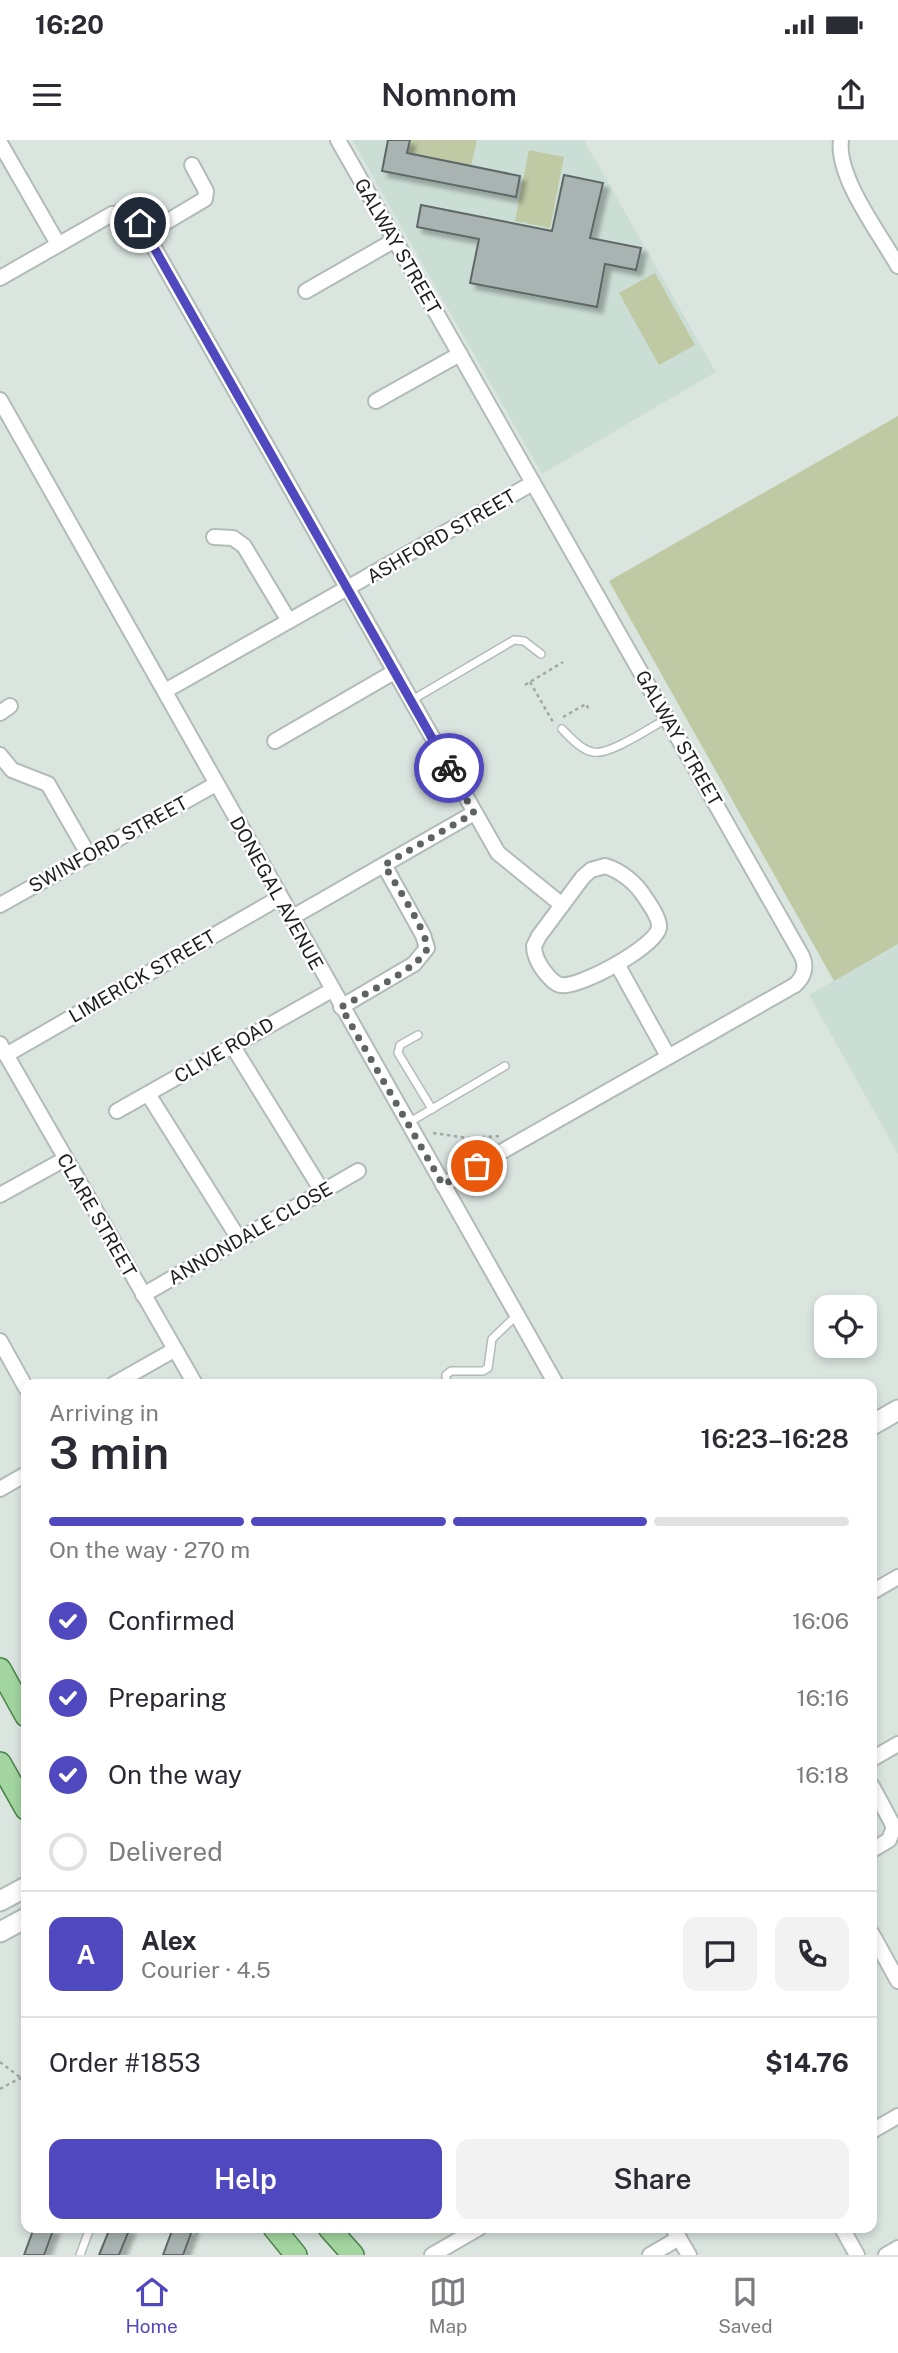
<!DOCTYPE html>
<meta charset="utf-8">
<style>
body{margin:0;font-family:"Public Sans",sans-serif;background:#f2f2f3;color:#2b2b33;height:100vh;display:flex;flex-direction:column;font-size:26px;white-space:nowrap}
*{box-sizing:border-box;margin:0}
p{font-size:23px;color:#7c7c81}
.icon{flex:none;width:38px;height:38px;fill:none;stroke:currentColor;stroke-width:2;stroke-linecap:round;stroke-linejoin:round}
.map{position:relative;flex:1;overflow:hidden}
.side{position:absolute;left:21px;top:1239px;width:856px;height:854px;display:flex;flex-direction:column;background:#fff;border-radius:14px;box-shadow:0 4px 10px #0003}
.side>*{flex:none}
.controls{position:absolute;left:814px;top:1155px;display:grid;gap:14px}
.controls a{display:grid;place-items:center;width:63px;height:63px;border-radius:14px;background:#fff;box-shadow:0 4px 10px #0003;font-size:35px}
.pin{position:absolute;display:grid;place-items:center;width:60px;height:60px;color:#fff;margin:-30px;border:4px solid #fff;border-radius:50%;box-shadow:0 2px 7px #0007}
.courier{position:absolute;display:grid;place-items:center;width:70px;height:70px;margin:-35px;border:5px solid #5048bf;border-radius:50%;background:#fff;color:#222;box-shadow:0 2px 9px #0007}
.overview em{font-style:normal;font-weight:600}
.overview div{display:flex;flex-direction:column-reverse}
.overview{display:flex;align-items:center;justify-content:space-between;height:119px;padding:0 28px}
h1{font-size:46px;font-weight:600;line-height:52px}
.bar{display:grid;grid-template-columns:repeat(4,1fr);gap:10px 7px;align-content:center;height:84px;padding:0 28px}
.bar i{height:9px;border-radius:5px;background:#e1e1e2}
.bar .on{background:#5048bf}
.bar p{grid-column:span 4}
.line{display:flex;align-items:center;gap:18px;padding:0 28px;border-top:2px solid #e1e1e2}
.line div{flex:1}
.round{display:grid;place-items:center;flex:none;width:74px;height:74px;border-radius:14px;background:#f2f2f3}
ol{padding:0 28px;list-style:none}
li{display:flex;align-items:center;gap:21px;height:77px}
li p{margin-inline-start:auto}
li .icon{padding:7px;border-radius:50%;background:#5048bf;color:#fff;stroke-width:4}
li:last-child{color:#7c7c81}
li i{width:38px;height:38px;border:4px solid #e1e1e2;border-radius:50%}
.action{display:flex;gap:14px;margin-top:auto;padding:14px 28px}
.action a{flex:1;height:80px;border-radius:14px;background:#5048bf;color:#fff;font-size:28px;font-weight:600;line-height:80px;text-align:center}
.action a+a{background:#f2f2f3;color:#2b2b33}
.status{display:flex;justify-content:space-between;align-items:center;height:49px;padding:0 35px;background:#fff;direction:ltr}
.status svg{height:19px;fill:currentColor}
header{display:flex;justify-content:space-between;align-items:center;height:91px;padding:0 28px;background:#fff;font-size:32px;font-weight:600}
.dock{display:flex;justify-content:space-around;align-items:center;height:98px;border-top:2px solid #e1e1e2;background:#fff;font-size:19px;color:#7c7c81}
.dock a{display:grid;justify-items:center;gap:4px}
.dock .on{color:#5048bf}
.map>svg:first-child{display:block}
</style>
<div class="status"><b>16:20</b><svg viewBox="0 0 49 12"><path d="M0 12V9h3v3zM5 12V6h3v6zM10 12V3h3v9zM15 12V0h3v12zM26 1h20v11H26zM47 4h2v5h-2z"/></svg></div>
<header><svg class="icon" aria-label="menu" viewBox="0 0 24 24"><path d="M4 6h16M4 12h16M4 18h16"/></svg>Nomnom<svg class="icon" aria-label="share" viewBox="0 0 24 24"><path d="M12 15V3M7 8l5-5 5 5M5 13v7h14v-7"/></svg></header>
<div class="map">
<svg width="898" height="2115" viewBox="0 0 898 2115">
<defs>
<filter id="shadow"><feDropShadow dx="5.5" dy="5.5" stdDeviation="2" flood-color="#0004"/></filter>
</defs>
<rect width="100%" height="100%" fill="#dbe5e0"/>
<!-- built -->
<g fill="#cbded5">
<polygon points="352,0 584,0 716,232 542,334"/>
<polygon points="898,804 898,1014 809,855"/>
</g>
<!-- green -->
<g fill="#bfc9a3">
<polygon points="410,0 477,0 471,26 407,13"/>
<polygon points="529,10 564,17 550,88 515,81"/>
<polygon points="655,133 695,205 659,225 619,153"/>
<polygon points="898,276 898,804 834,841 609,441"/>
</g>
<!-- building -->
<g fill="#a8b3b2" stroke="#5e6867" stroke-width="2" filter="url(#shadow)">
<polygon points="388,0 410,0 407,13 520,36 516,57 382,31"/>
<polygon points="564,35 603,43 590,98 641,108 636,130 605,124 597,167 470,143 479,99 417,87 421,65 552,91"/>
<polygon points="34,2088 54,2088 44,2115 24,2115"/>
<polygon points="110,2088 130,2088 119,2115 99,2115"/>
<polygon points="173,2088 193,2088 183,2115 163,2115"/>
</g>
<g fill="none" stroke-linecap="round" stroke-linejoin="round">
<defs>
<g id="lane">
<polyline points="412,560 514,500 524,501 541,514"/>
<path d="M 562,589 C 570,597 581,610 593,612 C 609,616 651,587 668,578"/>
<polyline points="418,895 400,905 398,913 432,969"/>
<polyline points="408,983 505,926"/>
<polyline points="446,1244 446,1235 451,1231 483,1231 488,1228 492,1199 517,1175"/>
<polyline points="80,2115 90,2088"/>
</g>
<g id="street">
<path d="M 338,0 L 802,816 C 807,827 804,837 795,845 L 443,1045"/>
<path d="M 841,0 C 836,37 880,94 898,126"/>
<polyline points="0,3 58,104"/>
<polyline points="146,94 205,59 206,51 192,25"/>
<polyline points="0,138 112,74 125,73 140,83 498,713 562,765"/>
<polyline points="306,151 395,100"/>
<polyline points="0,260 556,1244"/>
<polyline points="376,261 460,214"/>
<polyline points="214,397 233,398 244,406 289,481"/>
<polyline points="165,551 533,343"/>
<polyline points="0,573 10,566"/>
<polyline points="275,601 394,532"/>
<polyline points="0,615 12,630 48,644 88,714"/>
<path d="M 605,726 C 622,731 637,744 646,759 C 651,766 660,779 659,788 C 655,807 578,849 560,845 C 553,843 548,836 544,831 C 538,823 534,816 534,806 L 539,796 L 583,737 L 591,730 Z"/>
<polyline points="0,765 216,644"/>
<polyline points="291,778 474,673"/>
<polyline points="617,824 668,916"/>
<polyline points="341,867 414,824 427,808 423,795 384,725"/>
<polyline points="0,904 195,1244"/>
<polyline points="232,905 322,1051"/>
<polyline points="6,915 279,758"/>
<polyline points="148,954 239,1099"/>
<polyline points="117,971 332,850"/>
<polyline points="0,1055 65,1019"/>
<polyline points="143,1155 358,1031"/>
<polyline points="0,1201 26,1248"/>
<polyline points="114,1244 174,1210"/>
<polyline points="0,1349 26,1334"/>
<polyline points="872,1452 898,1437"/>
<polyline points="872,1619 898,1604"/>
<polyline points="872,1646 894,1687 889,1700 872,1710"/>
<polyline points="872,1794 898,1841"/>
<polyline points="872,1991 898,1976"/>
<polyline points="673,2088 689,2115"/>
<polyline points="842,2088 857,2115"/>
<polyline points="432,2115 479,2088"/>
<polyline points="650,2115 679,2098"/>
<polyline points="886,2115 898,2108"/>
</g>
<g id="secondary">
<polyline points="872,1285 898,1270"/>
<polyline points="0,1761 26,1747"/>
<polyline points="0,1792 26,1778"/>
</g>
<g id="primary">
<polyline points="0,1529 26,1576"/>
<polyline points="0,1623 26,1669"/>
<polyline points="274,2088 296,2115"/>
<polyline points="329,2088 353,2115"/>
</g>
</defs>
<!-- lane casing -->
<use href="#lane" stroke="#b2bcb7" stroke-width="10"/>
<!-- street casing -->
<use href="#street" stroke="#b2bcb7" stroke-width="18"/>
<!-- secondary casing -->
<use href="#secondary" stroke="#b2bcb7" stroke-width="23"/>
<!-- primary casing -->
<use href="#primary" stroke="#4a8348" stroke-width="24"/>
<!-- path -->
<g stroke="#a1a9a5" stroke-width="2.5" stroke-dasharray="3.5 3.5" stroke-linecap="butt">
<polyline points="530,542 553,582"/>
<polyline points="525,545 563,522"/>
<polyline points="563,577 586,564 589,570"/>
<polyline points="433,993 468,998 499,996"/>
<polyline points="0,1922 21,1938"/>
<polyline points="0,1949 26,1935"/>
<polyline points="188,2115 199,2088"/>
</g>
<!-- lane -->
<use href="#lane" stroke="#fff" stroke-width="7"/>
<!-- street -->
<use href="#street" stroke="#fff" stroke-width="14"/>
<!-- secondary -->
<use href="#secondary" stroke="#fff" stroke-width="19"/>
<!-- primary -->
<use href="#primary" stroke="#a2d59f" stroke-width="21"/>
</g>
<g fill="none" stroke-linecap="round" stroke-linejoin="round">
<!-- done -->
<path stroke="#5e6461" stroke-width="7" stroke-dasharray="0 12.6" d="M 449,628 L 474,673 L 384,725 C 393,740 428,793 427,808 C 425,825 357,858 341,867 L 443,1045 L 477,1026"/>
<!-- route -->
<polyline stroke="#5048bf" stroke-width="9" points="140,83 449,628"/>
</g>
<g text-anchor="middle" stroke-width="5" stroke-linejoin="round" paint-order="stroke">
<!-- street labels -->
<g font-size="19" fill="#1b1f1d" stroke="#fff">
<text transform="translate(398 106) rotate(60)" y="7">GALWAY STREET</text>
<text transform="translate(441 396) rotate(-30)" y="7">ASHFORD STREET</text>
<text transform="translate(679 598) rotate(60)" y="7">GALWAY STREET</text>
<text transform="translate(108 704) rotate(-29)" y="7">SWINFORD STREET</text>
<text transform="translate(277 753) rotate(61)" y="7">DONEGAL AVENUE</text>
<text transform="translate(142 836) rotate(-30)" y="7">LIMERICK STREET</text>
<text transform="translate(224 910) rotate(-30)" y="7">CLIVE ROAD</text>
<text transform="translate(97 1075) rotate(60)" y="7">CLARE STREET</text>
<text transform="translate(250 1093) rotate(-30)" y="7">ANNONDALE CLOSE</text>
</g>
</g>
</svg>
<div class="controls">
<a><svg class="icon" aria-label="locate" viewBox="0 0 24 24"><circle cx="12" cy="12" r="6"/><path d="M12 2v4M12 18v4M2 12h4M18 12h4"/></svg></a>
</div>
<div class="pin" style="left:477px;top:1026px;background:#ea580c"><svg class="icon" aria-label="bag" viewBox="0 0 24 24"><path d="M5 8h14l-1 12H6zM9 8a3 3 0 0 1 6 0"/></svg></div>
<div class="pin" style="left:140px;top:83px;background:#1f2937"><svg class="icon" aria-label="home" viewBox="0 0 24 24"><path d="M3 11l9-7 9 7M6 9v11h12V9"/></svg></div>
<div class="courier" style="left:449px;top:628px"><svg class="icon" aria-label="bike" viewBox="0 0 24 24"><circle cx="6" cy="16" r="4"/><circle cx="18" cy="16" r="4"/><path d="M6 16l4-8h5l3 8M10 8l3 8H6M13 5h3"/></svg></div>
<section class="side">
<div class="overview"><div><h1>3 min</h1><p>Arriving in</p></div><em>16:23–16:28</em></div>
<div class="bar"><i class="on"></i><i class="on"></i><i class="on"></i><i></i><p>On the way · 270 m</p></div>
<ol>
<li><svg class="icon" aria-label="check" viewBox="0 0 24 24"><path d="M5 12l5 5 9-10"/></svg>Confirmed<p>16:06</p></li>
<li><svg class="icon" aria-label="check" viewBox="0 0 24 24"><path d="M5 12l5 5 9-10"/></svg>Preparing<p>16:16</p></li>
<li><svg class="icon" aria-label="check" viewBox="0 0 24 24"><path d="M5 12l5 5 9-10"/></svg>On the way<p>16:18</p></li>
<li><i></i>Delivered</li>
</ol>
<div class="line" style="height:126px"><b class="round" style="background:#5048bf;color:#fff">A</b><div><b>Alex</b><p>Courier · 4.5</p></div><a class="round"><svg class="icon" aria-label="chat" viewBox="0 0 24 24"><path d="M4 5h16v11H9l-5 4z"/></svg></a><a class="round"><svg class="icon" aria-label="phone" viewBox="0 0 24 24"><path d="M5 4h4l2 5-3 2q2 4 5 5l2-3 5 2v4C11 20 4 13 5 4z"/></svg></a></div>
<div class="line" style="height:91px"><div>Order #1853</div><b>$14.76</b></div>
<div class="action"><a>Help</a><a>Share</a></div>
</section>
</div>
<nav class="dock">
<a class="on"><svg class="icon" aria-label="home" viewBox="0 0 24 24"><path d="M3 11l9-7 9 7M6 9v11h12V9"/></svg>Home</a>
<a><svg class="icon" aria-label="map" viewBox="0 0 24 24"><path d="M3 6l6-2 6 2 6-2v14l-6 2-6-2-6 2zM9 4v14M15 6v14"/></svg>Map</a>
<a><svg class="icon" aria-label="saved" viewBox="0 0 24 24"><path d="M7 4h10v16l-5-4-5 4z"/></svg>Saved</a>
</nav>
